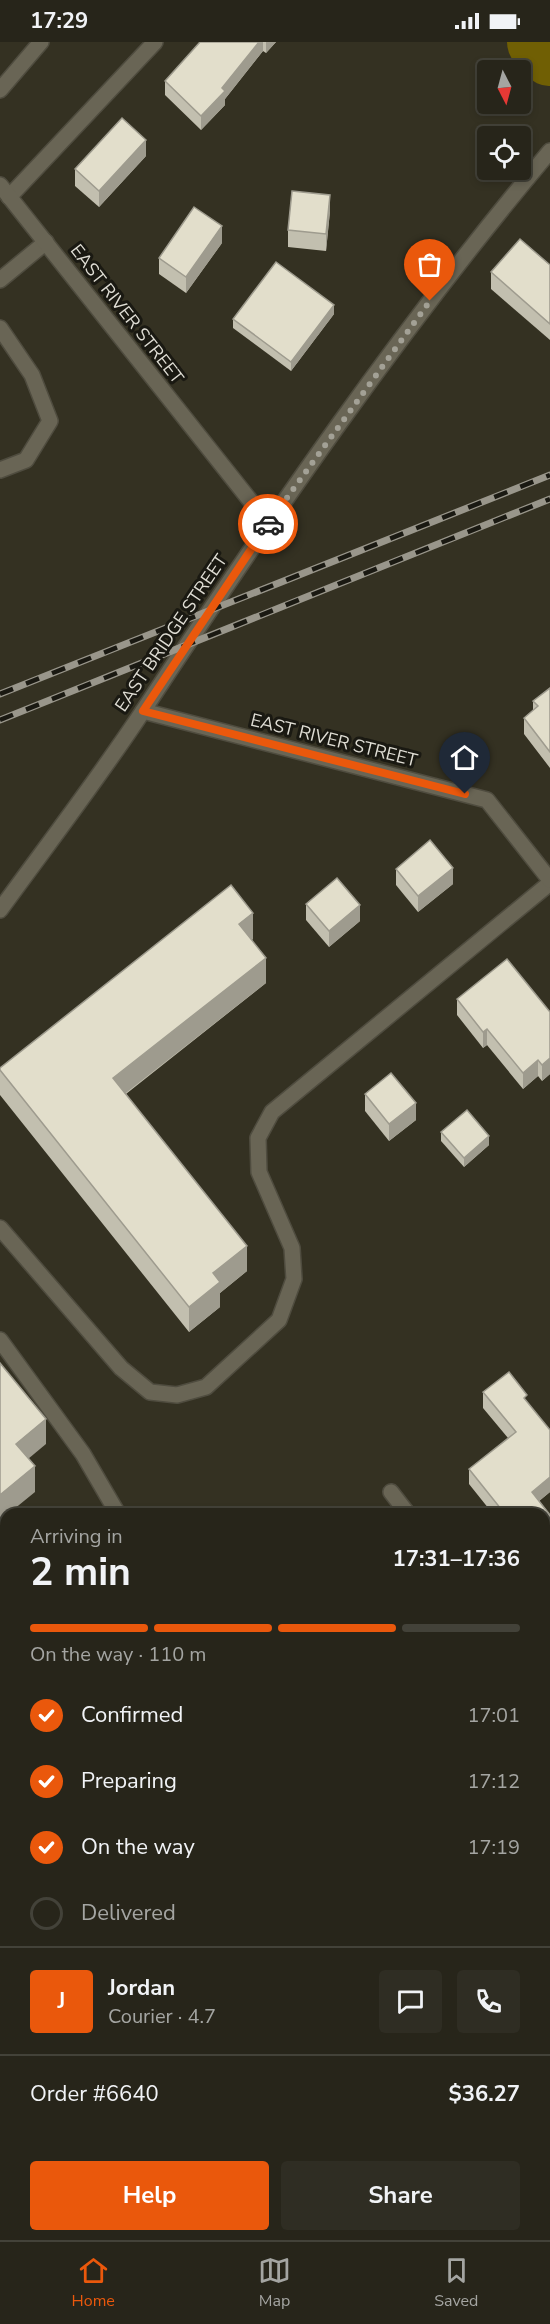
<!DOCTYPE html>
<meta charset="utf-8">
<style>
body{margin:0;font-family:"Nunito Sans",sans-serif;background:#2f2d23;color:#f1f3f6;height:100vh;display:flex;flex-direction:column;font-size:22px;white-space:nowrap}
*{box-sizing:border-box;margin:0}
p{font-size:20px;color:#a4a5a2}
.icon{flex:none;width:33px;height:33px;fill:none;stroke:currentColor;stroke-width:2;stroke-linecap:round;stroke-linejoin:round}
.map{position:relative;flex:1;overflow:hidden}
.sheet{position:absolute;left:0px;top:1466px;width:550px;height:734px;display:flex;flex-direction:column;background:#27251a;border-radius:18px 18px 0 0;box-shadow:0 3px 9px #0003,0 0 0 2px #434239}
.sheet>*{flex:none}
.needle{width:39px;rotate:174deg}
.controls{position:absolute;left:477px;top:18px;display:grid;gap:12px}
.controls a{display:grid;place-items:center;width:54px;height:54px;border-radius:6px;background:#27251a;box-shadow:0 3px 9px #0003,0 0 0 2px #434239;font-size:30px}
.pin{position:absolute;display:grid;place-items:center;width:51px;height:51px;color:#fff;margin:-62px -26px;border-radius:50% 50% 50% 0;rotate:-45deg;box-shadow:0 0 6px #0007}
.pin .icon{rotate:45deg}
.courier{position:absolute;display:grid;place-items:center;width:60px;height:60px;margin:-30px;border:4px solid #ea580c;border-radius:50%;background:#fff;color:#222;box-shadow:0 2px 8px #0007}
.overview em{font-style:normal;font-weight:700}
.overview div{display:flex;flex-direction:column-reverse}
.overview{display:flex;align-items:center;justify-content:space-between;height:102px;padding:0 30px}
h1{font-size:39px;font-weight:700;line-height:45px}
.bar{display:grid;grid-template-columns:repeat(4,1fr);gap:9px 6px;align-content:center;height:72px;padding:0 30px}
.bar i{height:8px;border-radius:4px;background:#434239}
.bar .selected{background:#ea580c}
.bar p{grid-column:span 4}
.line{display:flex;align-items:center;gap:15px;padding:0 30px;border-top:2px solid #434239}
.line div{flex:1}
.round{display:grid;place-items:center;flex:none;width:63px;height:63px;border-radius:6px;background:#2f2d23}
ol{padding:0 30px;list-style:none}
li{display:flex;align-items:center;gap:18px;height:66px}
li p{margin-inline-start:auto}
li .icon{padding:6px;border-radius:50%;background:#ea580c;color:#fff;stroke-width:4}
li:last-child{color:#a4a5a2}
li i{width:33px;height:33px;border:3px solid #434239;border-radius:50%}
.button{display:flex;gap:12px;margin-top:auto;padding:12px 30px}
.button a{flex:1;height:69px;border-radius:6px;background:#ea580c;color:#fff;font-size:24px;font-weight:700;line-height:69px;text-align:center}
.button a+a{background:#2f2d23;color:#f1f3f6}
.status{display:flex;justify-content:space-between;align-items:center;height:42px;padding:0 30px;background:#27251a;direction:ltr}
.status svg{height:16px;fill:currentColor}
.tab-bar{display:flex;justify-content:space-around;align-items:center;height:84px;border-top:2px solid #434239;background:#27251a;font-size:16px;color:#a4a5a2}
.tab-bar a{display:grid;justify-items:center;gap:3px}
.tab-bar .selected{color:#ea580c}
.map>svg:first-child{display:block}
</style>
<div class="status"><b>17:29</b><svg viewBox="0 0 49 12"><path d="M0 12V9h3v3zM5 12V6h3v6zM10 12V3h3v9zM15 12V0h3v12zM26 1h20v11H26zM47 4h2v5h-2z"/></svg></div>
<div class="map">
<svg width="550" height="2198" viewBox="0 0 550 2198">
<rect width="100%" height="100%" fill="#343122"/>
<!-- green -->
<polygon fill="#564904" points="550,1863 550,2198 0,2198 0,2021 6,2019 6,2193 544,2193 544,1864"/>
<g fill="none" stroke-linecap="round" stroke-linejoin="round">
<!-- river -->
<polyline stroke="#705f04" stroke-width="62" points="538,0 550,13"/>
<defs>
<g id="lane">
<polyline points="0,48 41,0"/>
<polyline points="0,286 32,333 50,379 26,418 0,428"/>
<polyline points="0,1186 121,1326 150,1350 177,1353 206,1345 279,1278 294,1237 292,1206 259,1130 258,1096 272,1070 550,841"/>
<polyline points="0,1298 83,1412 118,1472"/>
<polyline points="0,1958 6,1971"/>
</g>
<g id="street">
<polyline points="9,155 155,0"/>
<polyline points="0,238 46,200"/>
<polyline points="143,669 487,758 550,838"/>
<polyline points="391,1450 408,1472"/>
<polyline points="544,1642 550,1649"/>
<polyline points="544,1822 550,1820"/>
<polyline points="0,1977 6,1975"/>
</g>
<g id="secondary">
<polyline points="0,143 268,481"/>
<path d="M 0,868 C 48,802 98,737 143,669 C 270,476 401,286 550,109"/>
</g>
</defs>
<!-- lane casing -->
<use href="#lane" stroke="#4f4c3f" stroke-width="18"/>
<!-- street casing -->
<use href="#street" stroke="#4f4c3f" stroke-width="18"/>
<!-- secondary casing -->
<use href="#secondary" stroke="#4f4c3f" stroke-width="18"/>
<!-- path -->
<polyline stroke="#6f6d60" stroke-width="4" stroke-dasharray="3 3" stroke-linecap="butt" points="476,1472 476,1470"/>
<!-- lane -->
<use href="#lane" stroke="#696555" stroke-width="15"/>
<!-- street -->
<use href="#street" stroke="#696555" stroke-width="15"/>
<!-- secondary -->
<use href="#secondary" stroke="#696555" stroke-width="15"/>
<defs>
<g id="rail">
<polyline points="0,652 550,433"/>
<polyline points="0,678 550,457"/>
</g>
</defs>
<!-- rail casing -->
<use href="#rail" stroke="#99968b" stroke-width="7"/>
<!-- rail -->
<use href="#rail" stroke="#1a1912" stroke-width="4.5" stroke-dasharray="14" stroke-linecap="butt"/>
</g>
<!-- wall -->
<g fill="#c2bfaf">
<polygon points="200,0 276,0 266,11 263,9 225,57 225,63 201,88 165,53 165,39"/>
<polygon points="146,114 99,165 75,144 75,127"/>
<polygon points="330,169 326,209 288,205 288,188"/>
<polygon points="222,201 186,251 159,232 159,216"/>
<polygon points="550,223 550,298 491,247 491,230"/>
<polygon points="334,272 291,329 233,286 233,277"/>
<polygon points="550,646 550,726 524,692 524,676 533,668 533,659"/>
<polygon points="396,827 453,842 418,870 396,843"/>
<polygon points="306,862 360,879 329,905 306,878"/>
<polygon points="253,897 252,898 266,941 126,1052 247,1229 220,1251 220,1265 189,1290 0,1053 0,1026"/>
<polygon points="457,957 550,970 550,1032 542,1039 538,1034 523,1047 487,1003 483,1006 457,973"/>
<polygon points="365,1052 416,1078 389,1099 365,1069"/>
<polygon points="441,1090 489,1103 464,1125 441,1099"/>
<polygon points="483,1350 527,1360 550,1388 550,1450 539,1459 550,1473 550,1582 544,1575 544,1472 493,1472 469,1442 469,1427 508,1396 483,1366"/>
</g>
<!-- shaded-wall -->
<g fill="#9e9b8e">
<polygon points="259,0 263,0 263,9 225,57 225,63 201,88 201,74 222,46"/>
<polygon points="266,0 276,0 266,11"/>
<polygon points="146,98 146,114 99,165 99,149"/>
<polygon points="330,153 330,169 326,209 326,192"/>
<polygon points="222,184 222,201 186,251 186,235"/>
<polygon points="334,263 334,272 291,329 291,320"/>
<polygon points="453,826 453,842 418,870 418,854"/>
<polygon points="360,863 360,879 329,905 329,889"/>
<polygon points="253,871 253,897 239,908 239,882"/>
<polygon points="266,916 266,941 113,1061 113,1036"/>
<polygon points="487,987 487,1003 483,1006 483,990"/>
<polygon points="550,1016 550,1032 542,1039 542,1023"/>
<polygon points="538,1018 538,1034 523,1047 523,1031"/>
<polygon points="416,1061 416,1078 389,1099 389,1082"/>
<polygon points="489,1094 489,1103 464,1125 464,1116"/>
<polygon points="247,1204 247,1229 220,1251 220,1265 189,1290 189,1265 213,1231"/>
<polygon points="46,1377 46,1402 16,1427 16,1402"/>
<polygon points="35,1424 35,1450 8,1472 6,1472 6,1473 0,1478 0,1453"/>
<polygon points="550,1435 550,1450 532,1465 532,1450"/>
</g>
<!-- building -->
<g fill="#e2decb" stroke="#9e9b8e" stroke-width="1.5">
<polygon points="200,0 259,0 222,46 225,49 201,74 165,39"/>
<polygon points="122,76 146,98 99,149 75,127"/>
<polygon points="292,149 330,153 326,192 288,188"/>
<polygon points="194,165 222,184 186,235 159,216"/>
<polygon points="520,197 550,223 550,282 491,230"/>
<polygon points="276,220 334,263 291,320 233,277"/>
<polygon points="550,646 550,710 524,676 538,664 533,659"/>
<polygon points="430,798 453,826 418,854 396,827"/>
<polygon points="337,836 360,863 329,889 306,862"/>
<polygon points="231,843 253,871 239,882 266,916 113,1036 247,1204 213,1231 220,1240 189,1265 0,1028 0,1026"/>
<polygon points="507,917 550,970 550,1016 542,1023 538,1018 523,1031 487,987 483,990 457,957"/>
<polygon points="391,1031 416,1061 389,1082 365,1052"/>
<polygon points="467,1068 489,1094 464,1116 441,1090"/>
<polygon points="0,1321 46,1377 16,1402 35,1424 0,1453"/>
<polygon points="509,1330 527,1353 524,1356 550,1388 550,1435 532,1450 550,1473 550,1567 544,1560 544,1472 505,1472 469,1427 516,1390 483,1350"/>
</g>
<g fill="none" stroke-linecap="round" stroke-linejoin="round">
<!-- done -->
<polyline stroke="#a3a196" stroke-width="6" stroke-dasharray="0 10.8" points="268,482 430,259"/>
<!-- route -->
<polyline stroke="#ea580c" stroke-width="8" points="268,482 143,669 465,752"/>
</g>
<g text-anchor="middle" stroke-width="6" stroke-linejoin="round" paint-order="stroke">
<!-- street labels -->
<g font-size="18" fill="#dfddd4" stroke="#1a1912">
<text transform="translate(127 272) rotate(52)" y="6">EAST RIVER STREET</text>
<text transform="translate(171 591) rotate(-56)" y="6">EAST BRIDGE STREET</text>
<text transform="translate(334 698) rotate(14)" y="6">EAST RIVER STREET</text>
</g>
</g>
</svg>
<div class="controls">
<a><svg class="needle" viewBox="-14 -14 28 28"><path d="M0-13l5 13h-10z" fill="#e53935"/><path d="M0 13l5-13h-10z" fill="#a4a5a2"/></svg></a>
<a><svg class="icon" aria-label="locate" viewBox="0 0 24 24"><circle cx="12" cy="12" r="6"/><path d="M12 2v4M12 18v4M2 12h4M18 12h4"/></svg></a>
</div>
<div class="pin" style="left:430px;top:259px;background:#ea580c"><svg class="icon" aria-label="bag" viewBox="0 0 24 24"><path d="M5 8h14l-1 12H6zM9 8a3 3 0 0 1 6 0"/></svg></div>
<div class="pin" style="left:465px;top:752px;background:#1f2937"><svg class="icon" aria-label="home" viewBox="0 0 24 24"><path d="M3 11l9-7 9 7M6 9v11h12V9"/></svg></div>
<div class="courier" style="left:268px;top:482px"><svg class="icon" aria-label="car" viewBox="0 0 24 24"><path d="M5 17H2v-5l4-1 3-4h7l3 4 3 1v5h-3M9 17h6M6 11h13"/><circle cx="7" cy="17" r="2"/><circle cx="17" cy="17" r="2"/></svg></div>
<section class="sheet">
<div class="overview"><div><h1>2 min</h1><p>Arriving in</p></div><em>17:31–17:36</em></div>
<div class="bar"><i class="selected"></i><i class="selected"></i><i class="selected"></i><i></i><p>On the way · 110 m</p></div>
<ol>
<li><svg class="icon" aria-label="check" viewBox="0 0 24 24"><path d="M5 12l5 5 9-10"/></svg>Confirmed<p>17:01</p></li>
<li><svg class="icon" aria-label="check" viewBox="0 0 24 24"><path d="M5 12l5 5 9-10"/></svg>Preparing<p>17:12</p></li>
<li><svg class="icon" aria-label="check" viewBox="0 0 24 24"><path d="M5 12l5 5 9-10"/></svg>On the way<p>17:19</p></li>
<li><i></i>Delivered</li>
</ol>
<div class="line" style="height:108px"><b class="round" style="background:#ea580c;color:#fff">J</b><div><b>Jordan</b><p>Courier · 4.7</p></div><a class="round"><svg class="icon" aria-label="chat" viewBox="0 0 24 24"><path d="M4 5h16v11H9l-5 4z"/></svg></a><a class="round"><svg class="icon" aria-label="phone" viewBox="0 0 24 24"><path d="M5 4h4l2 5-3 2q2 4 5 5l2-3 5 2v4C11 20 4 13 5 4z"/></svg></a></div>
<div class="line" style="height:78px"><div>Order #6640</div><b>$36.27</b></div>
<div class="button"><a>Help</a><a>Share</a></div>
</section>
</div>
<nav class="tab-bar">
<a class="selected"><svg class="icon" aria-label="home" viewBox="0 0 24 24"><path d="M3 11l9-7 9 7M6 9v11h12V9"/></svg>Home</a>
<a><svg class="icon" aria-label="map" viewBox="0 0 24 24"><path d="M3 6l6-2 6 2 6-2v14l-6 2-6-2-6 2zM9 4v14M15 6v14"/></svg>Map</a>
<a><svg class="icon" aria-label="saved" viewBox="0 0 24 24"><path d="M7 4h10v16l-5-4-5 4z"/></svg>Saved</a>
</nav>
